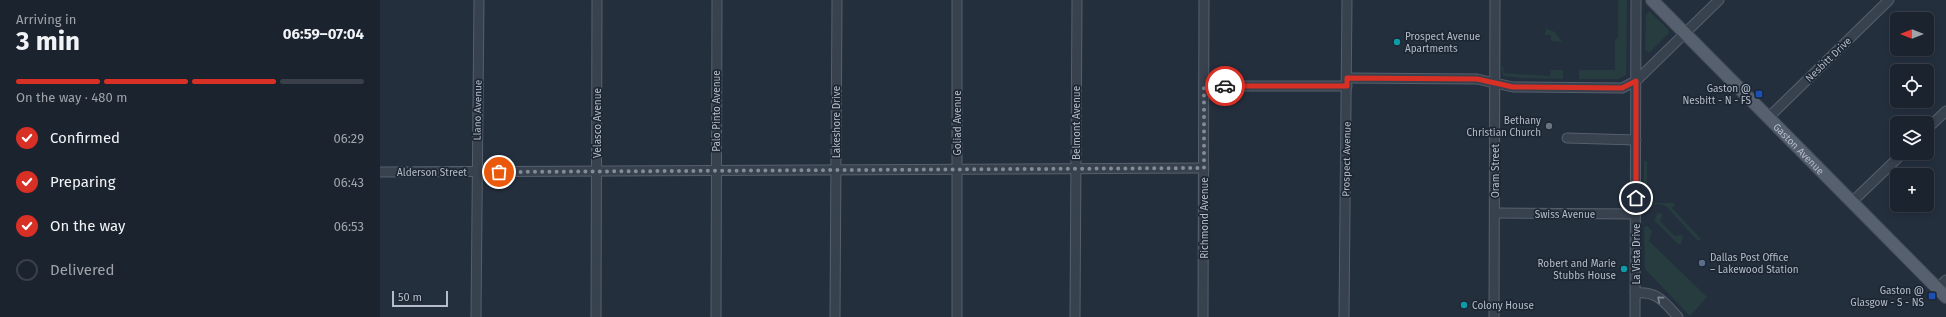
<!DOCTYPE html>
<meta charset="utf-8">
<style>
body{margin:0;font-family:"Fira Sans",sans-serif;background:#282f3a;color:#f1f3f6;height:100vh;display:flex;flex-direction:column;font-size:15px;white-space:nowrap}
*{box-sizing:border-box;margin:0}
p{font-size:13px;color:#a0a4aa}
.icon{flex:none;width:22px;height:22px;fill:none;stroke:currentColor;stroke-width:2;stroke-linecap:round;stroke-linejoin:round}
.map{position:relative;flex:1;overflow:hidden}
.panel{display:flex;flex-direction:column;background:#1b232e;width:380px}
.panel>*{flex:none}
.needle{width:26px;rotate:270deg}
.buttons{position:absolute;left:1510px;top:12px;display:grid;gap:8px}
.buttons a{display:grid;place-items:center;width:44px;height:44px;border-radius:6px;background:#1b232e;box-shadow:0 2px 6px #0003,0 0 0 1px #39404a;font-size:20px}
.scale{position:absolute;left:12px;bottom:10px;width:56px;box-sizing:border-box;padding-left:4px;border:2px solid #b4bcc9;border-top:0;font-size:11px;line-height:14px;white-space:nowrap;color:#b4bcc9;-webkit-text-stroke:3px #1d2633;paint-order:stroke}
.pin{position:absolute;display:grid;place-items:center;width:34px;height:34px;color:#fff;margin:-17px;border:2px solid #fff;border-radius:50%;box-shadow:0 1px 4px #0007}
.courier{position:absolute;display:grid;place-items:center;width:40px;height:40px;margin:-20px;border:3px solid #d93025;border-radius:50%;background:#fff;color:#222;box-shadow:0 1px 5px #0007}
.head em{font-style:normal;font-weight:700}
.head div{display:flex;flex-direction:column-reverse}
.head{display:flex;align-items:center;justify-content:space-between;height:68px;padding:0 16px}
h1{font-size:26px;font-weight:700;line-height:30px}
.bar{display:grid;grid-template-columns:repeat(4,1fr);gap:6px 4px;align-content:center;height:48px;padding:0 16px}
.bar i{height:5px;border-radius:3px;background:#39404a}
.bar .current{background:#d93025}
.bar p{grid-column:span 4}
ol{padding:0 16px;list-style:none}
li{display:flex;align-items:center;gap:12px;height:44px}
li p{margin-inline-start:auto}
li .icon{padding:4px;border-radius:50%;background:#d93025;color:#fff;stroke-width:4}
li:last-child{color:#a0a4aa}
li i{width:22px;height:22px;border:2px solid #39404a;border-radius:50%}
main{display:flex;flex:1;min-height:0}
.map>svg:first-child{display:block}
</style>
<main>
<section class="panel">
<div class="head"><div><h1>3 min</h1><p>Arriving in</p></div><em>06:59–07:04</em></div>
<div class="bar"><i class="current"></i><i class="current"></i><i class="current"></i><i></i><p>On the way · 480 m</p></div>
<ol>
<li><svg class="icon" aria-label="check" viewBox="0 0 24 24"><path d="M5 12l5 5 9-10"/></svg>Confirmed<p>06:29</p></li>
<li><svg class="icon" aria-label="check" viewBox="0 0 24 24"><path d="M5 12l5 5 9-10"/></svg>Preparing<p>06:43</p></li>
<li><svg class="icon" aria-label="check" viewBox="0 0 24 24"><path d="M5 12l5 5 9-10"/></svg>On the way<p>06:53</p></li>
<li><i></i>Delivered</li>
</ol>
</section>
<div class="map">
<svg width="1566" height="317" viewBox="0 0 1566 317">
<rect width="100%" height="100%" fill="#242f3e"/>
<!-- green -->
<g fill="#263c3f">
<polygon points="1238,0 1247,0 1246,75 1238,79 1199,79 1199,70 1235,70 1235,39 1238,38"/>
<polygon points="1269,11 1288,29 1289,33 1269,53 1265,50 1266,15"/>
<polygon points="1166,29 1175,32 1182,42 1171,41 1171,35 1165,35"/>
<polygon points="1123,66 1124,73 1170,76 1171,70 1183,70 1183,79 1142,78 1123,76 1121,67"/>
<rect x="1264" y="161" width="3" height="33"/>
<polygon points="1264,203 1294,203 1295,205 1292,208 1321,239 1318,241 1287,207 1280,204 1265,205"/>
<polygon points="1278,213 1283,214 1280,221 1295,236 1303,235 1301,244 1298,244 1274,220"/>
<polygon points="1267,226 1272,231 1269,241 1327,297 1310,316 1265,269 1264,227"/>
</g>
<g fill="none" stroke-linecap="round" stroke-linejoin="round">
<defs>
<g id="minor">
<polyline points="967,78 1097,79 1133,87 1242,88 1256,81 1339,0"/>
<polyline points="824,86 967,86"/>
<polyline points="1388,118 1509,0"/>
<polyline points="1547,129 1566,111"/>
<polyline points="1187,138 1256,140"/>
<polyline points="0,172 824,168"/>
<polyline points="1473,201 1523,153"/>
<polyline points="1115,213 1256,214"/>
<polyline points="1558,288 1566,280"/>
<path d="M 1255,293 C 1278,291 1284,302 1298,317"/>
<polyline points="96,317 99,0"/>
<polyline points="216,317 217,0"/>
<polyline points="336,317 337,0"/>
<polyline points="455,317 457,0"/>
<polyline points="577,317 577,0"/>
<polyline points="695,317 697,0"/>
<polyline points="823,317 824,0"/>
<polyline points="964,317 967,0"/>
<polyline points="1114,317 1115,0"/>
<polyline points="1255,317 1256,0"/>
</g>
<g id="major">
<path id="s1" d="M 1272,0 L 1566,297"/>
</g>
</defs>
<!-- minor casing -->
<use href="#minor" stroke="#565f6c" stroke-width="11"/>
<!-- major casing -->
<use href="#major" stroke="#414a57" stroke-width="14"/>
<!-- minor -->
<use href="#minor" stroke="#38414e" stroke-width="9"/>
<!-- major -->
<use href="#major" stroke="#56606e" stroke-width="12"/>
</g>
<!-- one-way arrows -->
<defs><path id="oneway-chevron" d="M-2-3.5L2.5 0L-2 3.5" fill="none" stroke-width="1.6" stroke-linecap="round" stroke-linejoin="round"/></defs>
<use stroke="#7c8592" href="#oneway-chevron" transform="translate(1280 299) rotate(-140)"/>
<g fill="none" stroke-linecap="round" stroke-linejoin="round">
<!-- done -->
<polyline stroke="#828b98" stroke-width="4" stroke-dasharray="0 7.2" points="119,172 824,168 824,86 845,86"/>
<!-- route -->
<polyline stroke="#d93025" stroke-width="5" points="845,86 967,86 967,78 1097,79 1133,87 1242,88 1256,81 1256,198"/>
</g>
<!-- markers -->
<g fill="#0f9aa8" stroke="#1d2633" stroke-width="1.5">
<circle cx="1017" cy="42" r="4"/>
<circle cx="1244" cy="269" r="4"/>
<circle cx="1084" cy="305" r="4"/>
</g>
<g fill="#1a4fb4" stroke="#1d2633" stroke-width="1.5">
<rect x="1375" y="90" width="8" height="8" rx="2"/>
<rect x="1548" y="292" width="8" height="8" rx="2"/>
</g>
<circle fill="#6b7280" stroke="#1d2633" stroke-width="1.5" cx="1169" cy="126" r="4"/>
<circle fill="#5c6f8a" stroke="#1d2633" stroke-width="1.5" cx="1322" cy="263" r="4"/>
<g text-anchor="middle" stroke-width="3.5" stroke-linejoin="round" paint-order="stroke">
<!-- poi labels -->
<g font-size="10" fill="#b4bcc9" stroke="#1d2633" text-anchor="end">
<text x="1025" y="40" text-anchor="start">Prospect Avenue<tspan x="1025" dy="12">Apartments</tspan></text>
<text x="1371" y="92">Gaston @<tspan x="1371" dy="12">Nesbitt - N - FS</tspan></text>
<text x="1161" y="124">Bethany<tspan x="1161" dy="12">Christian Church</tspan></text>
<text x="1330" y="261" text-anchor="start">Dallas Post Office<tspan x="1330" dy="12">– Lakewood Station</tspan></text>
<text x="1236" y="267">Robert and Marie<tspan x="1236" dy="12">Stubbs House</tspan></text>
<text x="1544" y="294">Gaston @<tspan x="1544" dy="12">Glasgow - S - NS</tspan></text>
<text x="1092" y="309" text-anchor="start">Colony House</text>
</g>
<!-- street labels -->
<g font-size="10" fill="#b4bcc9" stroke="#1d2633">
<text transform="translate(1448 59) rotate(-44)" y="4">Nesbitt Drive</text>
<text transform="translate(97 110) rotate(-89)" y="4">Llano Avenue</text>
<text transform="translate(336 111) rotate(-90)" y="4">Palo Pinto Avenue</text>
<text transform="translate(456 122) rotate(-90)" y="4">Lakeshore Drive</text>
<text transform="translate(217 123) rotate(-90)" y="4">Velasco Avenue</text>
<text transform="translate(577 123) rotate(-90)" y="4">Goliad Avenue</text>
<text transform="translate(696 123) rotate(-90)" y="4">Belmont Avenue</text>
<text dy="4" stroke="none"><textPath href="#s1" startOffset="209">Gaston Avenue</textPath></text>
<text transform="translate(966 159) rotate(-89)" y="4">Prospect Avenue</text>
<text transform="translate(1115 171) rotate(-90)" y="4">Oram Street</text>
<text x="52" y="176">Alderson Street</text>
<text x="1185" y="218">Swiss Avenue</text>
<text transform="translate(824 218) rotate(-90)" y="4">Richmond Avenue</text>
<text transform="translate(1256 254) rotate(-90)" y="4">La Vista Drive</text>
</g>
</g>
</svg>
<div class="buttons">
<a><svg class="needle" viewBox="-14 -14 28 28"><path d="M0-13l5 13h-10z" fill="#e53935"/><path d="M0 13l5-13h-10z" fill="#a0a4aa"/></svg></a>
<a><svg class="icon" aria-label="locate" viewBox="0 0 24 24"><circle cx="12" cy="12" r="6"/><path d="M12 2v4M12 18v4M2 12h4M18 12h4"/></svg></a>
<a><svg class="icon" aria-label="layers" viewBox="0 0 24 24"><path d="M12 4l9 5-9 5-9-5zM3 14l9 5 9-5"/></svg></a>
<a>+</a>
</div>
<div class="scale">50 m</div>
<div class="pin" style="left:119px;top:172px;background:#ea580c"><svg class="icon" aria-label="bag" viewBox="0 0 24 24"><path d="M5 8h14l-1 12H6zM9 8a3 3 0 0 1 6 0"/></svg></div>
<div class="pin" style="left:1256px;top:198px;background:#1f2937"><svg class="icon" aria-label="home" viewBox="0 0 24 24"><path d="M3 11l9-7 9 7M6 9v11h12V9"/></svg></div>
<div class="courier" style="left:845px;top:86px"><svg class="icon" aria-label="car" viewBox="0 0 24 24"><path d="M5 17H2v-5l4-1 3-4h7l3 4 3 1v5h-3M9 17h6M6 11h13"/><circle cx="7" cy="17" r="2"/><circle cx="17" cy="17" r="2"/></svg></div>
</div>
</main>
